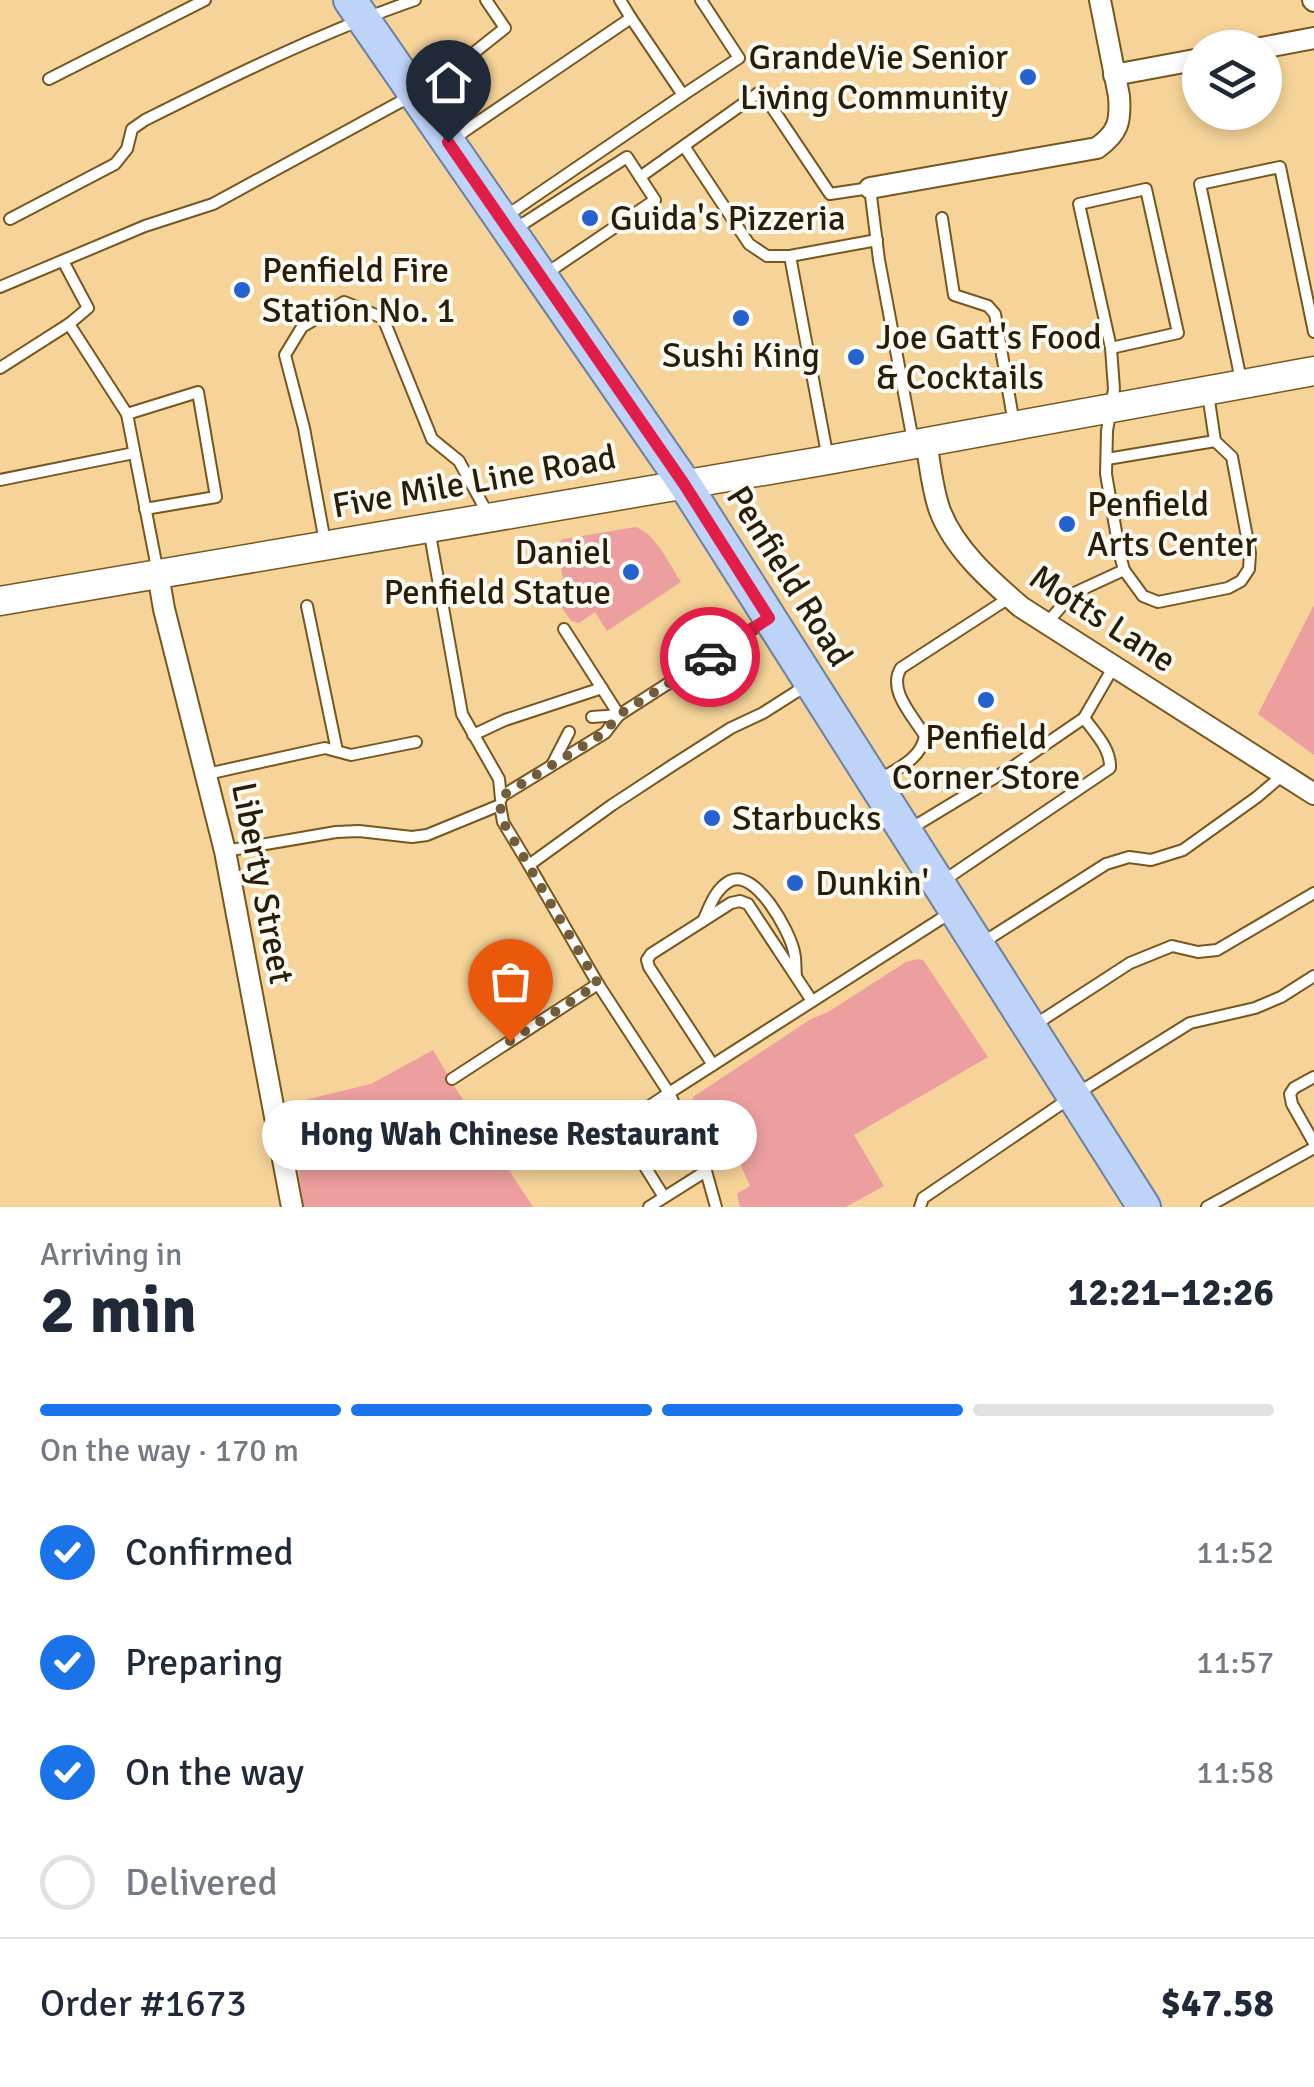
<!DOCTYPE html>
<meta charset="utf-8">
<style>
body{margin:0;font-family:Signika,sans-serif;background:#f6f6f7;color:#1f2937;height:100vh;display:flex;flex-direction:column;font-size:38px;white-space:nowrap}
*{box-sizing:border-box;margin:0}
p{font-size:32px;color:#747a83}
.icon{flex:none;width:55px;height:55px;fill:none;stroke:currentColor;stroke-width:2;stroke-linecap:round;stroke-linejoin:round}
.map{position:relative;height:1207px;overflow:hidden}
.details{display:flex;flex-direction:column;background:#fff;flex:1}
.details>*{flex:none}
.buttons{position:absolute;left:1182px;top:30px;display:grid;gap:20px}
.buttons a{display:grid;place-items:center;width:100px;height:100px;border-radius:50%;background:#fff;box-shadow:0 5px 15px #0003;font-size:50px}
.pin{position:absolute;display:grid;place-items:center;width:85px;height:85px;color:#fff;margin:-102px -42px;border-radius:50% 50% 50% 0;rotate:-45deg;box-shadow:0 0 10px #0007}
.pin .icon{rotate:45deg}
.courier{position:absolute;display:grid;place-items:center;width:100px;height:100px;margin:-50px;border:8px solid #e11d48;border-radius:50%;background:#fff;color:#222;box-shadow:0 2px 12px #0007}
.bubble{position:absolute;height:70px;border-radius:35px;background:#fff;box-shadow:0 5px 15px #0003;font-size:32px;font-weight:800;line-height:70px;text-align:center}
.summary em{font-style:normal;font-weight:800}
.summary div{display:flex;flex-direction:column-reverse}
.summary{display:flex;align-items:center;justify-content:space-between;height:170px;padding:0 40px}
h1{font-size:65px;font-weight:800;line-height:75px}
.bar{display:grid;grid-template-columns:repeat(4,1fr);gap:15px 10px;align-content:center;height:120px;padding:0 40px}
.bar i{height:12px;border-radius:8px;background:#e0e1e3}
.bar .current{background:#1a73e8}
.bar p{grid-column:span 4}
.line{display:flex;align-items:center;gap:25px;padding:0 40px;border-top:2px solid #e0e1e3}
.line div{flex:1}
ol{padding:0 40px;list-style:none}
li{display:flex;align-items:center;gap:30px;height:110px}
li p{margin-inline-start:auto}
li .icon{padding:10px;border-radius:50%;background:#1a73e8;color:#fff;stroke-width:4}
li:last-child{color:#747a83}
li i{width:55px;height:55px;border:5px solid #e0e1e3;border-radius:50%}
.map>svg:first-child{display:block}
</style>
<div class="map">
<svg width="1314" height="1207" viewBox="0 0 1314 1207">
<rect width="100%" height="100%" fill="#f6d499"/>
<!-- green -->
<g fill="#ec9f9e">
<path d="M 636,527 C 657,535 669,564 681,582 L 607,631 L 595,612 L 579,623 L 571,621 L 560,605 C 567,585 560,564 556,544 L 563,539 Z"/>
<polygon points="1314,605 1314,755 1258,714"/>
<polygon points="918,959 923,960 988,1057 854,1135 884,1186 846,1207 740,1207 737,1194 750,1186 714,1105 696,1111 693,1109 691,1104 693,1097 811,1019 828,1012 906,962"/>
<polygon points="433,1050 458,1092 533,1207 304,1207 288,1104 371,1084"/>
</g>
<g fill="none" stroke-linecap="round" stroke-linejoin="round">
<defs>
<g id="service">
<polyline points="620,0 631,18"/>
<polyline points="49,79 205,0"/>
<polyline points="422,94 505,28 486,0"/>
<polyline points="683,95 739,58 701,0"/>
<polyline points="453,139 631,18 683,95 506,216"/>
<polyline points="684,146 749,244 767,256 790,256"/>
<polyline points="640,177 761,91 830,194 870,188 879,260 913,441"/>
<polyline points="942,218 954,295 988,306 995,314 1014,424"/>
<path d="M 10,219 L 115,164 L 127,149 L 132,129 L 145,120 C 233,76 322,32 415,0"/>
<polyline points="515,229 627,157 655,200 544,275"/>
<polyline points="63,261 88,308 69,324 127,414 158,573"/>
<polyline points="0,287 145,226 213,204 411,96"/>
<polyline points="1111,348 1178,333 1146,189 1079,204 1111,348 1114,389 1107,431 1106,474 1120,555 1124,570 1143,596 1158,602 1228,588 1241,581 1249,569 1250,553 1232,457 1215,441 1208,394"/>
<polyline points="0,368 69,324"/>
<polyline points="1241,380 1200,184 1280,167 1314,332"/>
<polyline points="127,414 198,392 216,497 145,509"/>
<polyline points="828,459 790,256 877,240"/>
<polyline points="1107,459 1215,441"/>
<polyline points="0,480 134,453"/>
<polyline points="429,529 462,714 499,779 501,799"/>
<polyline points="325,542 304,428 285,355 302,327 344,302 383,318 432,439 459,461 489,516"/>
<polyline points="307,606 337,751"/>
<polyline points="1047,623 1072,594 1124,570"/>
<polyline points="564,629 619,715"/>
<polyline points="807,685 763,713 731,728 673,765 612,805 529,865 598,984 669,1093 950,913"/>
<polyline points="592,717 619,715"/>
<polyline points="473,735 505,720 602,688"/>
<polyline points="552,765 569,732"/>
<polyline points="207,774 325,748 351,755 416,742"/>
<path d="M 879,780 C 898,768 921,759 925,736 C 913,716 887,690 901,668 L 1009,598"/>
<polyline points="502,796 605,733 619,715 764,622"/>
<polyline points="910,829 1014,766 1084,718 1114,666"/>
<polyline points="225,851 336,832 359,831 412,837 427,835 500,805 503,822 529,865"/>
<path d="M 943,881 L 1110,768 C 1111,749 1095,733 1084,718"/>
<path d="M 703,921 C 710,906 715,889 730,881 C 755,868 790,931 794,952 C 796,959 795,968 796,976"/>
<polyline points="982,943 1106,864 1129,857 1151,860 1183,850 1257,797 1284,774"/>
<polyline points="1033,1026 1130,963 1172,946 1198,952 1217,950 1314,893"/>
<polyline points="713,1065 649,967 647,960 651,954 731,903 740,901 748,904 812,1001"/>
<polyline points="1314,1077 1294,1088 1290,1094 1292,1104 1314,1143"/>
<polyline points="452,1079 598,984"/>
<polyline points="664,1197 624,1133 623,1124 669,1093 706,1171 716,1207"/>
<polyline points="649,1207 706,1171"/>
<polyline points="920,1207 923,1198 1073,1096 1190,1023 1255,1008 1281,997 1314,976"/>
<polyline points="1207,1207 1314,1148"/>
</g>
<g id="minor">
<polyline points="1313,0 1314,1"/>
<polyline points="1261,48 1314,38"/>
<polyline points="1114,75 1200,59"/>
<path d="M 870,188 L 1097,148 C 1118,133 1121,122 1119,96 L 1100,0"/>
<path d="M 926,441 C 930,464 932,489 940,511 C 955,550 991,581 1021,607 L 1314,794"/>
<polyline points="158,574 164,609 225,851 292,1207"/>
</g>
<polyline id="secondary" points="0,601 828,460 1314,371"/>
<polyline id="primary" points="350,0 684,483 1144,1207"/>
</defs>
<!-- service casing -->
<use href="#service" stroke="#76571d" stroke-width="14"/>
<!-- minor casing -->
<use href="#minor" stroke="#76571d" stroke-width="24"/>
<!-- secondary casing -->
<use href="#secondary" stroke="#76571d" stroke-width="31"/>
<!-- primary casing -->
<use href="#primary" stroke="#6d80a0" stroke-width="36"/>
<!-- service -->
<use href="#service" stroke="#fff" stroke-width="10"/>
<!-- minor -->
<use href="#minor" stroke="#fff" stroke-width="20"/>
<!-- secondary -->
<use href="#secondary" stroke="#fff" stroke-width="28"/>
<!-- primary -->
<use href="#primary" stroke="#bed3f8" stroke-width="32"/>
</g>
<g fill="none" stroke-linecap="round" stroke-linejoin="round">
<!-- done -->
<polyline stroke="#715d39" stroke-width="10" stroke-dasharray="0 18" points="510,1041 598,984 503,822 500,805 502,796 604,733 620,714 710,657"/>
<!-- route -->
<polyline stroke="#e11d48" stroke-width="12" points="448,142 684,484 769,618 710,657"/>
</g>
<!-- markers -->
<g fill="#2362cf" stroke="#fdfaf4" stroke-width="4">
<circle cx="1028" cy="77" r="10"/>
<circle cx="590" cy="218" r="10"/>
<circle cx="242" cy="290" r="10"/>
<circle cx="741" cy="318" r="10"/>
<circle cx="856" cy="357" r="10"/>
<circle cx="1067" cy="524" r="10"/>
<circle cx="631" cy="572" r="10"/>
<circle cx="986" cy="700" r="10"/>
<circle cx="712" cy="818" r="10"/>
<circle cx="795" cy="883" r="10"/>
</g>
<g text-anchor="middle" stroke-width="8" stroke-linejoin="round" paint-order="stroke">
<!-- poi labels -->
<g font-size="35" fill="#291d05" stroke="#fdfaf4" text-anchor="start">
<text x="1008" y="69" text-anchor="end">GrandeVie Senior<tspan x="1008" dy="40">Living Community</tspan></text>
<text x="610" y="230">Guida's Pizzeria</text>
<text x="262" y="282">Penfield Fire<tspan x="262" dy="40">Station No. 1</tspan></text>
<text x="876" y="349">Joe Gatt's Food<tspan x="876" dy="40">&amp; Cocktails</tspan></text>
<text x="741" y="367" text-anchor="middle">Sushi King</text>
<text x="1087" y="516">Penfield<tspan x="1087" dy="40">Arts Center</tspan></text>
<text x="611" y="564" text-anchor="end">Daniel<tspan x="611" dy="40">Penfield Statue</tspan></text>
<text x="986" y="749" text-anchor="middle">Penfield<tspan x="986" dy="40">Corner Store</tspan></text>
<text x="732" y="830">Starbucks</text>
<text x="815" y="895">Dunkin'</text>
</g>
<!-- street labels -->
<g font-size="35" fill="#291d05" stroke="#fdfaf4">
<text transform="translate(474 481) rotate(-10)" y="12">Five Mile Line Road</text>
<text transform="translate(790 576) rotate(58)" y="12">Penfield Road</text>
<text transform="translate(1103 618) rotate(33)" y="12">Motts Lane</text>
<text transform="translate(263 883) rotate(79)" y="12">Liberty Street</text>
</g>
</g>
</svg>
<div class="buttons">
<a><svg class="icon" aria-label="layers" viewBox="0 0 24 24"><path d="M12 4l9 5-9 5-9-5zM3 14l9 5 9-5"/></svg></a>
</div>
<div class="pin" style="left:510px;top:1041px;background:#ea580c"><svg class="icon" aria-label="bag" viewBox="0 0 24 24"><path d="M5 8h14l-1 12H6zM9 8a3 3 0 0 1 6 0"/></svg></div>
<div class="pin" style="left:448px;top:142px;background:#1f2937"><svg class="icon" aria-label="home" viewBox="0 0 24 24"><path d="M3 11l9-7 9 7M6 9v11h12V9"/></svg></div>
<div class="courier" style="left:710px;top:657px"><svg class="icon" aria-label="car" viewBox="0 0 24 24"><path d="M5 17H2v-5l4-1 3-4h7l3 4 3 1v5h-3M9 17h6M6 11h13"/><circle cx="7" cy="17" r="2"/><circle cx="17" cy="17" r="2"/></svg></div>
<div class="bubble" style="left:262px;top:1100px;width:495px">Hong Wah Chinese Restaurant</div>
</div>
<section class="details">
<div class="summary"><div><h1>2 min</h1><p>Arriving in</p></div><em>12:21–12:26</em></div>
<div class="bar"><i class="current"></i><i class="current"></i><i class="current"></i><i></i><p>On the way · 170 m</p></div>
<ol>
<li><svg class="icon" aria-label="check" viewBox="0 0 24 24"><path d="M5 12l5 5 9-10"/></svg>Confirmed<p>11:52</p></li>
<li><svg class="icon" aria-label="check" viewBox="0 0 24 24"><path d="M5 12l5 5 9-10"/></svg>Preparing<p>11:57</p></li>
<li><svg class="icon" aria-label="check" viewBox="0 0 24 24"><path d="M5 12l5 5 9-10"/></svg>On the way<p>11:58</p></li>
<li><i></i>Delivered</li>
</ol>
<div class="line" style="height:130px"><div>Order #1673</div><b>$47.58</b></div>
</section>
